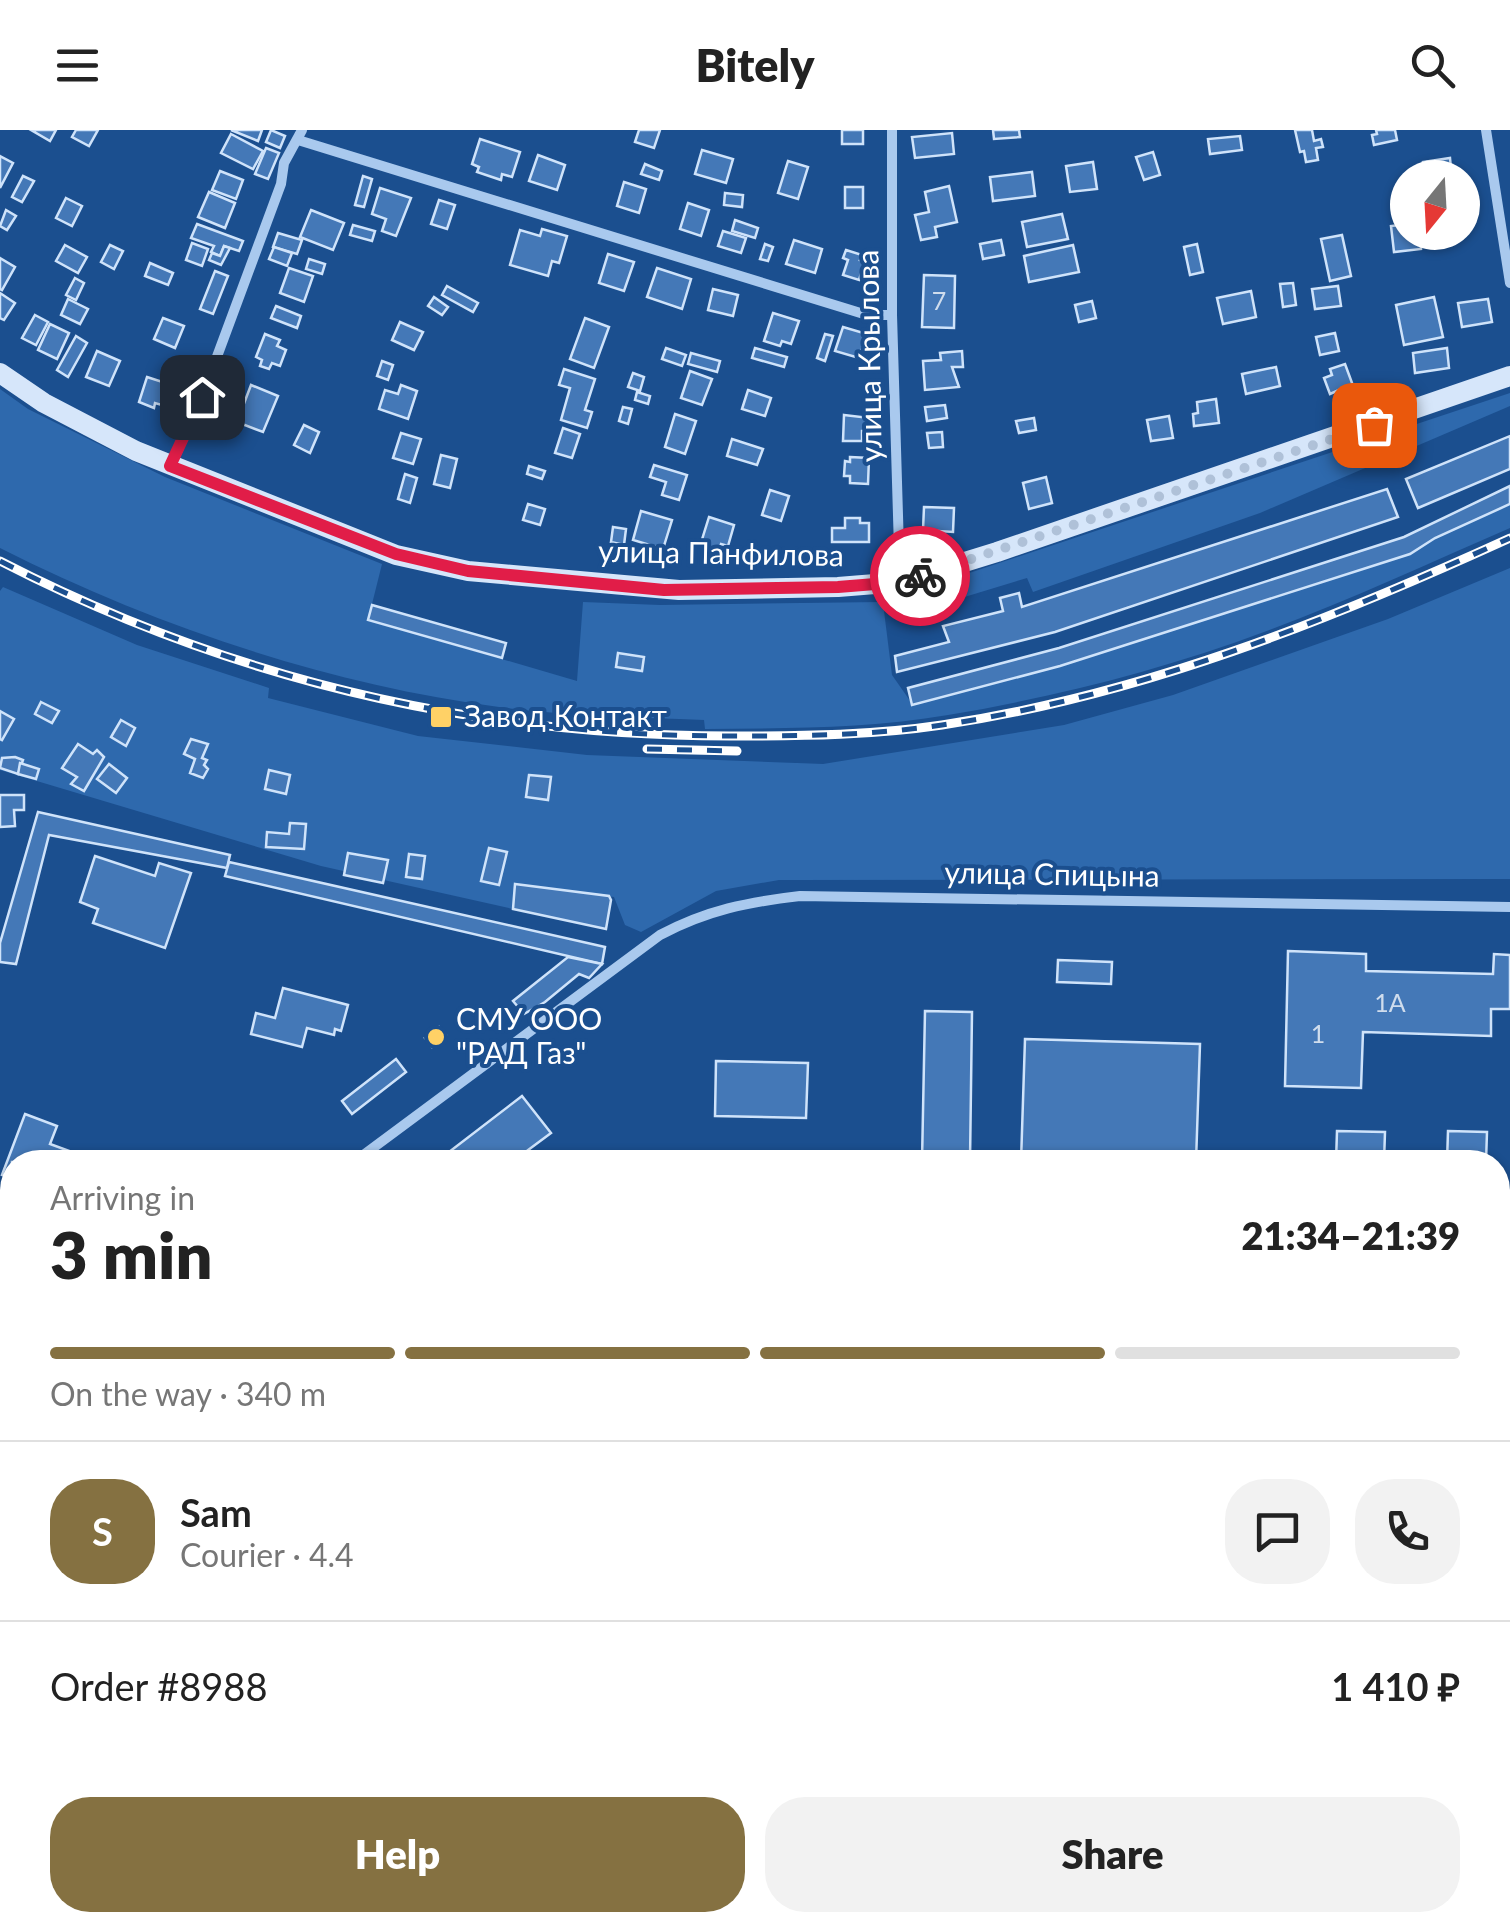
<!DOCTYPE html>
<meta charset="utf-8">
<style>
body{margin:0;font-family:Lato,sans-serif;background:#f2f2f2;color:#222;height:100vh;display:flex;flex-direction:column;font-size:38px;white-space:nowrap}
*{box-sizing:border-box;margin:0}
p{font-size:32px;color:#767676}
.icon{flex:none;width:55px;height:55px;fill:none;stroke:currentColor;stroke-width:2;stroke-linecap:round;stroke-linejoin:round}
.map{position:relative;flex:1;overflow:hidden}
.drawer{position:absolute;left:0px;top:1020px;width:1510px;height:782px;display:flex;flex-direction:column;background:#fff;border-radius:40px 40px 0 0;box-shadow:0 2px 8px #0004}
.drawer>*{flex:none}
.needle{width:65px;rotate:198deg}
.buttons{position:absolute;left:1390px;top:30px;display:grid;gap:20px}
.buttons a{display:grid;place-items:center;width:90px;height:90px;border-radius:50%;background:#fff;box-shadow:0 2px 8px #0004;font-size:50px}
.pin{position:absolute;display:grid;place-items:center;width:85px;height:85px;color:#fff;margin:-42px;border-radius:20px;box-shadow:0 5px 15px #0006}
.courier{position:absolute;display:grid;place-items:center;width:100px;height:100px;margin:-50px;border:8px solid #e11d48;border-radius:50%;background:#fff;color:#222;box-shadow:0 2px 12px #0007}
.overview em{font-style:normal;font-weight:800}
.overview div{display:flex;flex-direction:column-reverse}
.overview{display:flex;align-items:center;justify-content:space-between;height:170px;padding:0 50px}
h1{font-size:65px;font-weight:800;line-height:75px}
.bar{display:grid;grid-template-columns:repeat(4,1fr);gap:15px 10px;align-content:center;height:120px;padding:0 50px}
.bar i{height:12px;border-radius:8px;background:#e0e0e0}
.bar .active{background:#857141}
.bar p{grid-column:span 4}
.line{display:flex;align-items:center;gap:25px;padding:0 50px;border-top:2px solid #e0e0e0}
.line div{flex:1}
.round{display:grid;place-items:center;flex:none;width:105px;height:105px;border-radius:40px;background:#f2f2f2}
.primary-button{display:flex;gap:20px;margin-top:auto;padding:20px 50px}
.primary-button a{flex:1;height:115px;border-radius:40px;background:#857141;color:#fff;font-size:40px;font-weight:800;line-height:115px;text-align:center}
.primary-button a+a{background:#f2f2f2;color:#222}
header{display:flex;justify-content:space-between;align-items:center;height:130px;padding:0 50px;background:#fff;font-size:45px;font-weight:800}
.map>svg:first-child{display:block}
</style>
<header><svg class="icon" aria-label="menu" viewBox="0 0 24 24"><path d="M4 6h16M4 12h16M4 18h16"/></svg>Bitely<svg class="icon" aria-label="search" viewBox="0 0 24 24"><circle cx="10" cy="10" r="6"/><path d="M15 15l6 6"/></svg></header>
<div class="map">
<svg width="1510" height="1802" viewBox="0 0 1510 1802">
<rect width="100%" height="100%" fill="#1b4f8f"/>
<!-- green -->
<g fill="#2e69ad">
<path d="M 0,259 L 28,279 L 165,347 L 382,434 L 368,490 L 577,551 L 583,472 L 660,475 L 882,472 L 1510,263 L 1510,276 L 1260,383 L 1033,462 L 1027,448 L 902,486 L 883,473 L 892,545 L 913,575 L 1060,536 L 1410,424 L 1435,408 L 1510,374 L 1510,398 C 1429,433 1348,471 1264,502 C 1162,540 1055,567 948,585 C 868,599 785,598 705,599 L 704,590 C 636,587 567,586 499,577 C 326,554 155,496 0,418 Z"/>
<polygon points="1510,438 1510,749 779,750 716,761 641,802 625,795 614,767 516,755 513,779 321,736 0,640 0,461 3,457 137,515 269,558 268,568 418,606 587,625 823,634 1064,595 1173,565 1388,489"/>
</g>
<!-- building -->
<g fill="#4478b7" stroke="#cfe3fa" stroke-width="2.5">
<polygon points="31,0 56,0 50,11"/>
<polygon points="76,0 98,0 89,16 72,7"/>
<polygon points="231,0 262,0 258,11"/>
<polygon points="271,0 285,6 280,18 266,12"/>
<polygon points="639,0 660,0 654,18 635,12"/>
<rect x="842" y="0" width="21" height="14"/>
<polygon points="993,0 1019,0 1020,7 994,9"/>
<polygon points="1295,0 1312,0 1314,11 1321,9 1323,17 1316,18 1318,30 1306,32 1304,21 1300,22"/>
<polygon points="1376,0 1395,0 1397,10 1374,15 1372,5 1377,4"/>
<polygon points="952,3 954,24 915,28 912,7"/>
<polygon points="231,4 263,21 253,39 221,23"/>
<polygon points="1240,6 1242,20 1210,24 1208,9"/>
<polygon points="480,9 520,22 512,47 502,44 501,50 477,42 479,37 472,34"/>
<polygon points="266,18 279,23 268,49 255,44"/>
<polygon points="702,20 733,29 726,53 695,44"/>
<polygon points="1153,22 1160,45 1144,50 1136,27"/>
<polygon points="538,25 565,35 557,60 529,51"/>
<polygon points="0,26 13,33 0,58"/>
<polygon points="1450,28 1452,48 1418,48 1425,45 1423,32"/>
<polygon points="788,31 808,37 798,69 778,63"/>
<polygon points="1093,32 1097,59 1070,62 1066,36"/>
<polygon points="645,34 662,41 659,50 641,44"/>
<polygon points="220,41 243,50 236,69 212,60"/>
<polygon points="1032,42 1035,66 993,71 990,47"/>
<polygon points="23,46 34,51 22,72 12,67"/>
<polygon points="363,46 372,49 364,77 355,75"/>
<polygon points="624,52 646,59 639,83 617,76"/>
<polygon points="949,56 957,92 935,97 937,107 921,110 915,85 929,82 925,62"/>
<rect x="845" y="57" width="18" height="21"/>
<polygon points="380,58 411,68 396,106 382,101 386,89 372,84"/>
<polygon points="209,62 235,73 225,98 198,87"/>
<polygon points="725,63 743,65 742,77 724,75"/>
<polygon points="66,68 82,76 72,96 56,88"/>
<polygon points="439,70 455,75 447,99 431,94"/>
<polygon points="688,73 709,80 701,106 680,99"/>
<polygon points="6,80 16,86 7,100 0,96"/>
<polygon points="311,80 344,93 333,120 300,107"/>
<polygon points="1062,84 1068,109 1027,117 1022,92"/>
<polygon points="735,90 758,98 755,108 732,101"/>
<polygon points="197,94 243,111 239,121 224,116 220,126 211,122 214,116 191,108"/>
<polygon points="1408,94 1408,102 1420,102 1421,119 1394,122 1391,96"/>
<polygon points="353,95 375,101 372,111 350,105"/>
<polygon points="542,99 567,106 559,133 552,131 548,146 510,135 520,100 540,106"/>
<polygon points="723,101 746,108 741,123 718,116"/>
<polygon points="278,103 302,110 297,124 273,117"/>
<polygon points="1342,105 1351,146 1330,151 1321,109"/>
<polygon points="794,110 822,119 815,143 786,134"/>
<polygon points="1001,110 1004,125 983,129 980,114"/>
<polygon points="192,113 208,119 202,136 186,130"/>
<polygon points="765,114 773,117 768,131 760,129"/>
<polygon points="1197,114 1203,142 1190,145 1184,117"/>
<polygon points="65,115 87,127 78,143 56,131"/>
<polygon points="110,115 123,121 114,139 101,132"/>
<polygon points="1073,115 1079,142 1029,152 1024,126"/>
<polygon points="224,116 230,118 221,135 209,130 212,123 220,126"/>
<polygon points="274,117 292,123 287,136 269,129"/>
<polygon points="846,120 862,125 860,130 865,131 859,150 843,145 848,130 843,128"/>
<polygon points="608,124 634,132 624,161 599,153"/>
<polygon points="0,128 15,137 2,160 0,159"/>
<polygon points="309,129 325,134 322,144 306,139"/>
<polygon points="150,133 173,143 168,155 145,146"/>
<polygon points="289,138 313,146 304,172 280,163"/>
<polygon points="657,138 691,149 682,179 647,167"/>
<polygon points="215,141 228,146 213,184 200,179"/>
<polygon points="924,145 955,146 954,198 922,197"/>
<polygon points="75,148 84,153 76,170 66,165"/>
<polygon points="1293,153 1296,175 1283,177 1280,154"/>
<polygon points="447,156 478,173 473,182 442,165"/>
<polygon points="1338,156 1341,176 1315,179 1312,159"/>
<polygon points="713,159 738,165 733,186 708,180"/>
<polygon points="1251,161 1256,187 1223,194 1217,168"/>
<polygon points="0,163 15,173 4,190 0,188"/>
<polygon points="434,167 448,177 442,185 428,176"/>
<polygon points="1434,167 1443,207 1404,215 1396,175"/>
<polygon points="68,169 88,179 80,194 61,185"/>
<polygon points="1488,169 1492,192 1462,197 1458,173"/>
<polygon points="1092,171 1096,188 1079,192 1075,175"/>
<polygon points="276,176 301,186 297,198 271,188"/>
<polygon points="773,183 799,191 791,214 782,211 780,216 764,211"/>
<polygon points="35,185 48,192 36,215 22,208"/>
<polygon points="163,188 184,196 175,218 154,209"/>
<polygon points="585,188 609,197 594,238 570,229"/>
<polygon points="400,192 423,202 414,220 392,210"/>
<polygon points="50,194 69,203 57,229 38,220"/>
<polygon points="843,197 867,204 859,228 835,221"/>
<polygon points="1335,203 1339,221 1320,225 1316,207"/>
<polygon points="265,204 280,210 277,216 286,220 280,236 272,233 269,239 260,236 262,230 256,227"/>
<polygon points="825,204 833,206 825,231 817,228"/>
<polygon points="76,206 87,213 68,247 57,240"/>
<polygon points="666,218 686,225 682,236 662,229"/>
<polygon points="755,218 787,227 784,237 752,228"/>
<polygon points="1447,218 1449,238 1415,243 1413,223"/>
<polygon points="97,221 120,231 109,256 86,247"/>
<polygon points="962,221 963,237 952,237 959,257 925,260 923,231 941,230 940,223"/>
<polygon points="691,223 720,231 717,242 688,234"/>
<polygon points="382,231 393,235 388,250 377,246"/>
<polygon points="1345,234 1355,261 1342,266 1339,260 1330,264 1324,248 1332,245 1330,239"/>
<polygon points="1276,237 1280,256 1246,264 1242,244"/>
<polygon points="564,239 595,249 585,280 592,282 587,298 561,290 570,258 559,255"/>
<polygon points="690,241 712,249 702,275 681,268"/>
<polygon points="633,243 644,247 640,261 628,257"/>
<polygon points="147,247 175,256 169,277 155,273 154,278 139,272"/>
<polygon points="251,255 278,266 263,302 237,292"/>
<polygon points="401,255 417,261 408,289 379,279 385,260 398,264"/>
<polygon points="748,260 771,268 765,286 742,279"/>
<polygon points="637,262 650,266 648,274 635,270"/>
<polygon points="1216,269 1219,293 1194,296 1193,284 1198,283 1197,272"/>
<polygon points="945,275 947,288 927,291 925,277"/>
<polygon points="623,277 632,279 628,294 619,291"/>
<polygon points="675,284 696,291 685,324 665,317"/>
<polygon points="844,285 870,288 869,301 862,301 862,311 843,311"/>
<polygon points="1169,286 1173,308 1151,311 1147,290"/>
<polygon points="1034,288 1036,300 1019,303 1016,291"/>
<polygon points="304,295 319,302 310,323 294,315"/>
<polygon points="563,298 580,304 572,328 555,323"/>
<polygon points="942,302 943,317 929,318 927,303"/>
<polygon points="401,303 421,309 413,334 393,328"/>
<polygon points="1510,306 1510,339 1418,378 1406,349"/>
<polygon points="732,309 763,319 757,335 727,326"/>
<polygon points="441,325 457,329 450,358 434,354"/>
<polygon points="850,327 869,328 868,354 850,353 850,346 844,346 845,331 850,332"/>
<polygon points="654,335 687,345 679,370 662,365 666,352 650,347"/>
<polygon points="529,336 545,341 542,349 527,344"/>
<polygon points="405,344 417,348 410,373 398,369"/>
<polygon points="1046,347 1052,373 1029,379 1023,353"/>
<polygon points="1510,356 1510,374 1435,408 1410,424 1060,536 912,575 908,558 1059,518 1404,407"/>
<polygon points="1387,359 1398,387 1055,502 897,542 895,526 949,512 943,496 1003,481 1000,468 1019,463 1022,477"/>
<polygon points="770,360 789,366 781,391 762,385"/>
<polygon points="528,374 545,379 540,395 523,390"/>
<polygon points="924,377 954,378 953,402 923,400"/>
<polygon points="641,381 672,390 663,419 633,410"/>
<polygon points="709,387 734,395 728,416 721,414 718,422 700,416"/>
<polygon points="845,388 860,388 860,393 869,393 869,412 832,412 832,398 845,398"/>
<polygon points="613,397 626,399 624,415 611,412"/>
<polygon points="372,475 506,513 502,528 368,490"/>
<polygon points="618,523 644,527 642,541 616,537"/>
<polygon points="41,572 59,581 52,593 35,584"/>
<polygon points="0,581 14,589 2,610 0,609"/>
<polygon points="121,590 135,598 126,616 111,607"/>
<polygon points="191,609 208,614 202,628 207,630 204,635 208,639 203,648 190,643 195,629 184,624"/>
<polygon points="78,614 93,624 97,620 104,627 84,661 71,654 77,647 62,638"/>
<polygon points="15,627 23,630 18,644 0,638 2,628"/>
<polygon points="20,633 39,639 36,649 18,644"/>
<polygon points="109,634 127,648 116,663 97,649"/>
<polygon points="269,640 290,645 286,664 265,659"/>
<polygon points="529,645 551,647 548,670 526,667"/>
<polygon points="0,665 24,665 24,680 14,680 15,696 0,697"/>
<polygon points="38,682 230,725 227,738 49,705 16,834 0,832 0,813"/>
<polygon points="290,693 306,694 304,719 266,717 267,702 289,704"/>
<polygon points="489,718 507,722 499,755 481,751"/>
<polygon points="348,723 388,730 383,753 344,745"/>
<polygon points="409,724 425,726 422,749 406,747"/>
<polygon points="95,726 155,746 159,733 191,743 165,818 93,793 98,779 80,772"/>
<polygon points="229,732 605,817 602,834 225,746"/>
<polygon points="515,754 609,766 611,770 606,799 513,779"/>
<polygon points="1288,821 1366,824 1366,841 1493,844 1494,824 1510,825 1510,879 1491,879 1491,906 1363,902 1361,958 1285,956"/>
<polygon points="568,827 602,834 589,848 579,844 545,872 524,884 513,871"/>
<polygon points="1058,830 1112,832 1111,854 1057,852"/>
<polygon points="283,858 348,875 341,901 335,899 334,905 307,898 302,917 251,904 256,883 275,888"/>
<polygon points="925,881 972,882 970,1032 922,1032"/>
<polygon points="439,897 446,905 432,917 425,908"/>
<polygon points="1025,909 1200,914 1196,1032 1021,1032"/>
<polygon points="396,929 406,942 352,984 342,971"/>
<polygon points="716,931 808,933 806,988 715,986"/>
<polygon points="522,966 551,1003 512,1032 436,1032"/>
<polygon points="25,984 57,996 50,1014 99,1032 12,1032 12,1048 2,1045"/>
<polygon points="1337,1001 1385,1002 1384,1032 1336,1032"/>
<polygon points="1448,1001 1487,1002 1486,1032 1447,1032"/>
<polygon points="1498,1313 1510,1313 1510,1382 1498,1381"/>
<polygon points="12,1392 12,1414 2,1402"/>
<polygon points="1498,1462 1510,1463 1510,1506 1498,1506"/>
<polygon points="12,1668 12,1705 0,1718 0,1678"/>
<polygon points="41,1790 43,1793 100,1790 92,1802 29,1802"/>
<polygon points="140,1790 196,1790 194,1794 201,1801 157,1802"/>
<polygon points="284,1790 324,1790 334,1802 295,1802"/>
<polygon points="541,1790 545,1790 555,1802 527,1802"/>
</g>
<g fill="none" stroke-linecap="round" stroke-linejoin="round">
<!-- street -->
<g stroke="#a9c9ee" stroke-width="10">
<polyline points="892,0 892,185 900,452"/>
<polyline points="1486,0 1510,153"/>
<polyline points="298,10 867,185 892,185"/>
<polyline points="171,335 202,267 281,54 284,33 302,0"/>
<path d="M 354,1032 L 660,805 C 707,780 748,772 800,766 L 1510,777"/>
<polyline points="0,1307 12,1298"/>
<polyline points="0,1415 12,1429"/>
<polyline points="0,1494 12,1482"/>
<polyline points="664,1802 679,1790"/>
<polyline points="1356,1802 1359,1790"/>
</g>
<!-- secondary -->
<polyline stroke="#d6e6fa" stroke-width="20" points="0,243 44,273 136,321 396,425 468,441 679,460 838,457 900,452 997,422 1510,246"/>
<defs>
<g id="rail">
<path d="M 0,431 C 231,550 478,607 737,606 C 806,606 875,605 942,595 C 1142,565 1328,491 1510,408"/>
<polyline points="647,619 737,621"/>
</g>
</defs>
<!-- rail casing -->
<use href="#rail" stroke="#fff" stroke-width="9"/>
<!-- rail -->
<use href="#rail" stroke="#1b4f8f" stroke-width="5" stroke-dasharray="15" stroke-linecap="butt"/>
</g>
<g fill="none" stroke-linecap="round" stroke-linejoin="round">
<!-- done -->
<polyline stroke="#afc1d8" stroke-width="10" stroke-dasharray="0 18" points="920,446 1374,295"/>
<!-- route -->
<polyline stroke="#e11d48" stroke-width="12" points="202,267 170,336 396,424 468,441 664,460 838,457 900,452 920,446"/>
</g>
<!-- markers -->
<g fill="#ffd166" stroke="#1b4f8f" stroke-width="4">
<rect x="429" y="575" width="24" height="24" rx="5"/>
<circle cx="436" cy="907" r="10"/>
</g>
<g text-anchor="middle" stroke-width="8" stroke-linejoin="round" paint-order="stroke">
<!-- number labels -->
<g font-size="25" fill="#d0dded">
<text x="939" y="180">7</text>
<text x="1390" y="882">1А</text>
<text x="1318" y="913">1</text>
</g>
<!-- street labels -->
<g font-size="30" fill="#fff" stroke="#1b4f8f">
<text transform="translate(870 226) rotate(-91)" y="10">улица Крылова</text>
<text transform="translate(721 424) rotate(1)" y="10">улица Панфилова</text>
<text transform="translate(1052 745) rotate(1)" y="10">улица Спицына</text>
</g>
<!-- poi labels -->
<g font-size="30" fill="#fff" stroke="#1b4f8f" text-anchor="start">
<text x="464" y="597">Завод Контакт</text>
<text x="456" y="900">СМУ ООО<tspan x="456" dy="34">"РАД Газ"</tspan></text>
</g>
</g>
</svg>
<div class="buttons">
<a><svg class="needle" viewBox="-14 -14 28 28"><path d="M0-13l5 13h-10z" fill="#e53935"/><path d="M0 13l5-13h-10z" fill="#767676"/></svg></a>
</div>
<div class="pin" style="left:1374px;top:295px;background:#ea580c"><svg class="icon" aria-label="bag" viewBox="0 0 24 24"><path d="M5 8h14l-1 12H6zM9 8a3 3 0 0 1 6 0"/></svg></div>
<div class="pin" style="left:202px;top:267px;background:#1f2937"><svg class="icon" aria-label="home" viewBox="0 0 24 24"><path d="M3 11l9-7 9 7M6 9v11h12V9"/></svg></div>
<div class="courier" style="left:920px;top:446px"><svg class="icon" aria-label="bike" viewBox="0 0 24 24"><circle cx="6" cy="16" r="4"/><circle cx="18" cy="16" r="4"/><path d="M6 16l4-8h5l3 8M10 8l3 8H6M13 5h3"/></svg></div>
<section class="drawer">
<div class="overview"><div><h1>3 min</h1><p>Arriving in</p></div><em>21:34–21:39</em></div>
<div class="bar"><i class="active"></i><i class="active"></i><i class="active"></i><i></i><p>On the way · 340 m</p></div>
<div class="line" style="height:180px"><b class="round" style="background:#857141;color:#fff">S</b><div><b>Sam</b><p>Courier · 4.4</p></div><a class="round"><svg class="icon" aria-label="chat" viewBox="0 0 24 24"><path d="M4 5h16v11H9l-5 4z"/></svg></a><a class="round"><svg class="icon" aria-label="phone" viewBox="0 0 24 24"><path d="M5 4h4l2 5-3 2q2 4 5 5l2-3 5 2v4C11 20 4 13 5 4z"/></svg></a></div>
<div class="line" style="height:130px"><div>Order #8988</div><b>1 410 ₽</b></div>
<div class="primary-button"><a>Help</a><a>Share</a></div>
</section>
</div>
